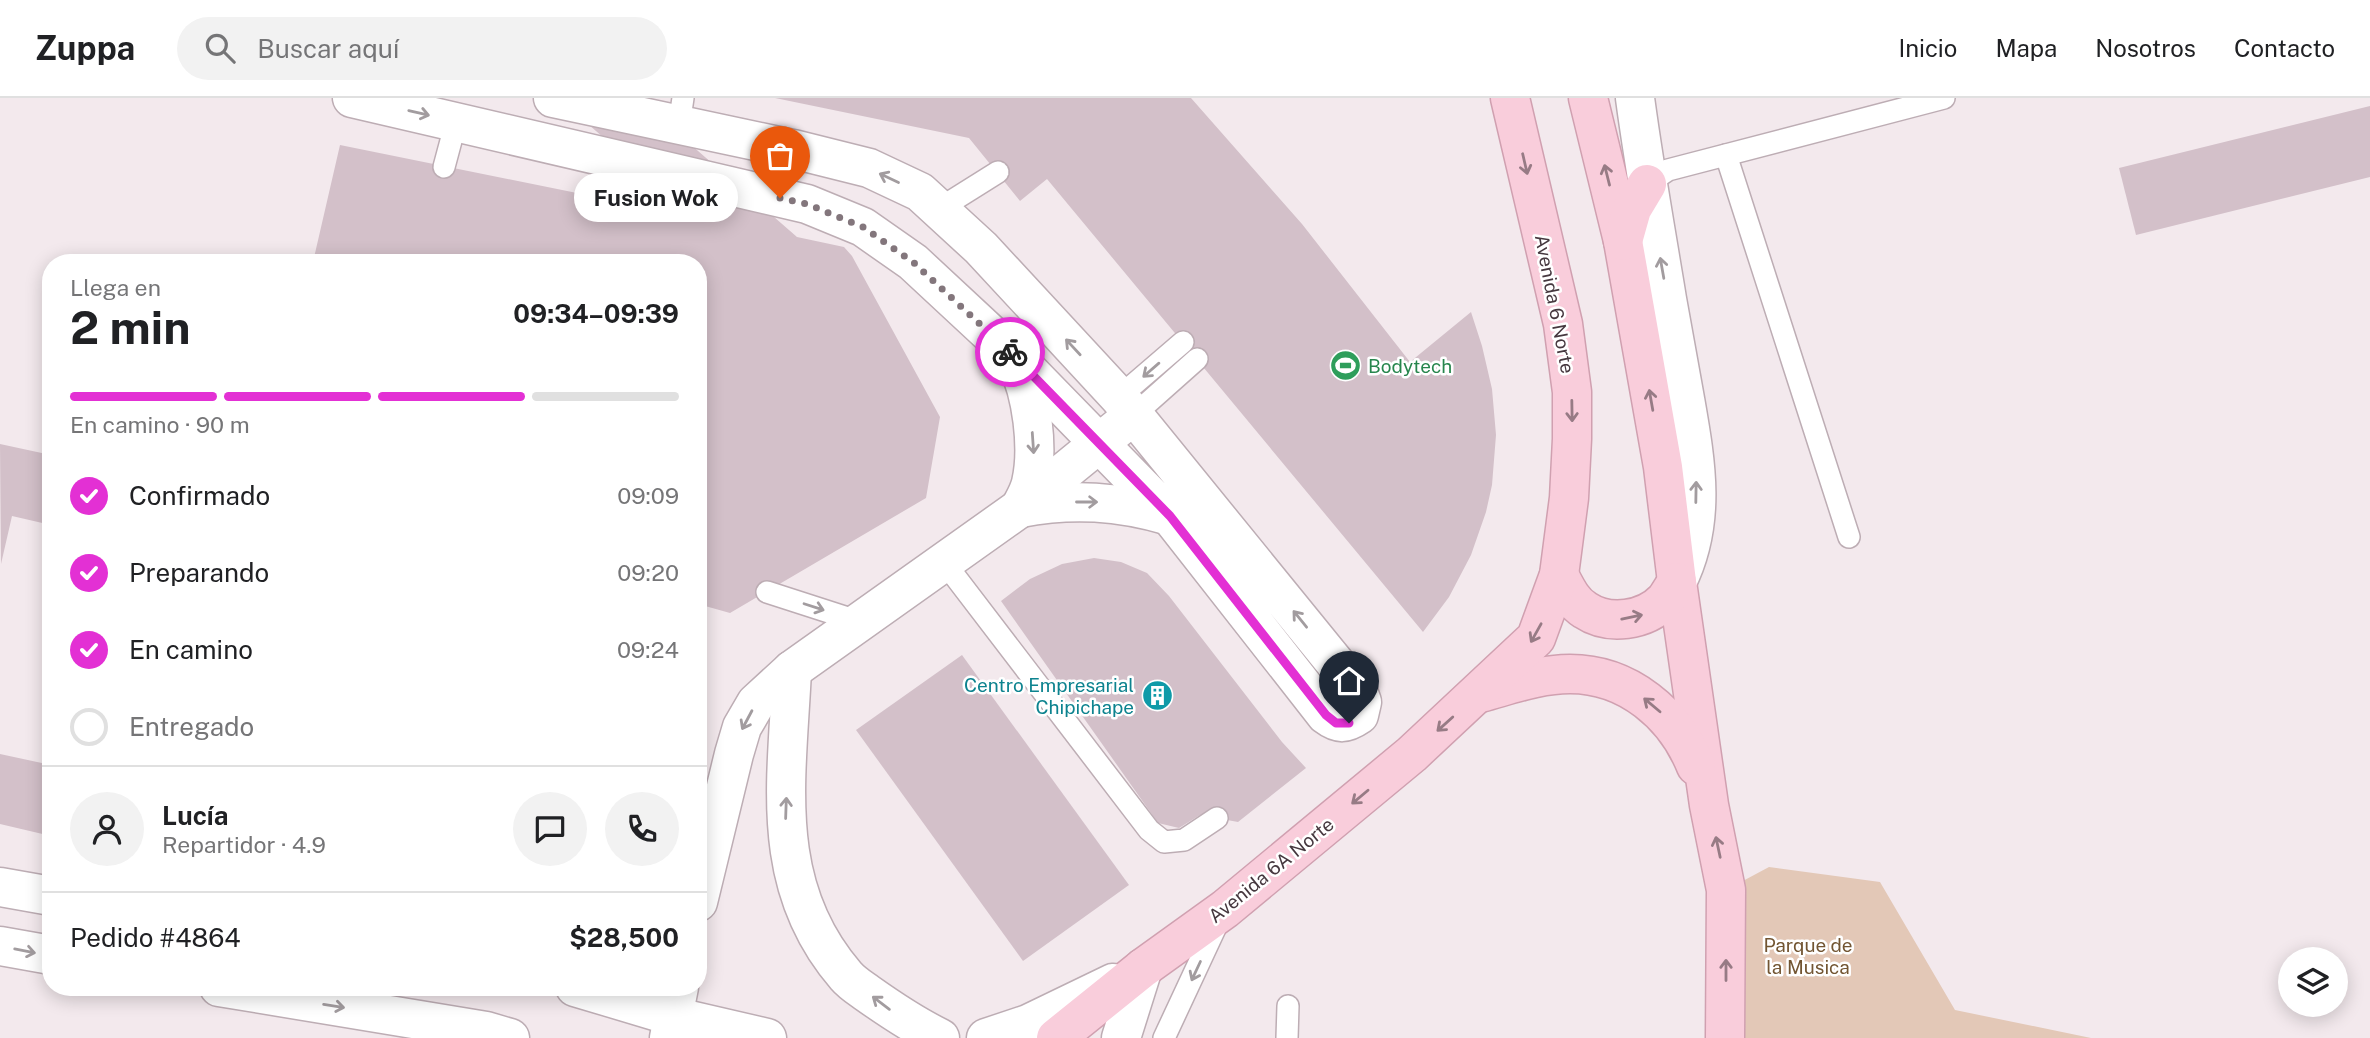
<!DOCTYPE html>
<html lang="es">
<meta charset="utf-8">
<style>
body{margin:0;font-family:"Public Sans",sans-serif;background:#f2f2f2;color:#202124;height:100vh;display:flex;flex-direction:column;font-size:26px;white-space:nowrap}
*{box-sizing:border-box;margin:0}
p{font-size:23px;color:#757577}
.icon{flex:none;width:38px;height:38px;fill:none;stroke:currentColor;stroke-width:2;stroke-linecap:round;stroke-linejoin:round}
.map{position:relative;flex:1;overflow:hidden}
.details{position:absolute;left:42px;top:156px;width:665px;height:742px;display:flex;flex-direction:column;background:#fff;border-radius:28px;box-shadow:0 4px 18px #0003}
.details>*{flex:none}
.tools{position:absolute;left:2278px;top:849px;display:grid;gap:14px}
.tools a{display:grid;place-items:center;width:70px;height:70px;border-radius:50%;background:#fff;box-shadow:0 4px 18px #0003;font-size:35px}
.pin{position:absolute;display:grid;place-items:center;width:60px;height:60px;color:#fff;margin:-72px -30px;border-radius:50% 50% 50% 0;rotate:-45deg;box-shadow:0 0 7px #0007}
.pin .icon{rotate:45deg}
.courier{position:absolute;display:grid;place-items:center;width:70px;height:70px;margin:-35px;border:5px solid #e330d4;border-radius:50%;background:#fff;color:#222;box-shadow:0 2px 9px #0007}
.bubble{position:absolute;height:49px;border-radius:24px;background:#fff;box-shadow:0 4px 18px #0003;font-size:23px;font-weight:700;line-height:49px;text-align:center}
.overview em{font-style:normal;font-weight:700}
.overview div{display:flex;flex-direction:column-reverse}
.overview{display:flex;align-items:center;justify-content:space-between;height:119px;padding:0 28px}
h1{font-size:46px;font-weight:700;line-height:52px}
.bar{display:grid;grid-template-columns:repeat(4,1fr);gap:10px 7px;align-content:center;height:84px;padding:0 28px}
.bar i{height:9px;border-radius:5px;background:#e0e0e0}
.bar .current{background:#e330d4}
.bar p{grid-column:span 4}
.line{display:flex;align-items:center;gap:18px;padding:0 28px;border-top:2px solid #e0e0e0}
.line div{flex:1}
.round{display:grid;place-items:center;flex:none;width:74px;height:74px;border-radius:37px;background:#f2f2f2}
ol{padding:0 28px;list-style:none}
li{display:flex;align-items:center;gap:21px;height:77px}
li p{margin-inline-start:auto}
li .icon{padding:7px;border-radius:50%;background:#e330d4;color:#fff;stroke-width:4}
li:last-child{color:#757577}
li i{width:38px;height:38px;border:4px solid #e0e0e0;border-radius:50%}
header{display:flex;align-items:center;gap:42px;box-sizing:border-box;height:98px;padding:0 35px;background:#fff;border-bottom:2px solid #e0e0e0}
header strong{font-size:33px}
nav{display:flex;gap:38px;margin-inline-start:auto;font-size:24px}
.search{width:490px;height:63px;background:#f2f2f2;display:flex;align-items:center;gap:18px;box-sizing:border-box;padding:0 24px;border-radius:38px;color:#757577;font-size:26px}
.map>svg:first-child{display:block}
</style>
<header>
<strong>Zuppa</strong>
<div class="search"><svg class="icon" aria-label="search" viewBox="0 0 24 24"><circle cx="10" cy="10" r="6"/><path d="M15 15l6 6"/></svg>Buscar aquí</div>
<nav><a>Inicio</a><a>Mapa</a><a>Nosotros</a><a>Contacto</a></nav>
</header>
<div class="map">
<svg width="2370" height="940" viewBox="0 0 2370 940">
<rect width="100%" height="100%" fill="#f3e9ed"/>
<!-- green -->
<polygon fill="#e3c8b7" points="1769,769 1880,784 1955,912 2091,940 1725,940 1726,792"/>
<!-- building -->
<g fill="#d3c0c9">
<polygon points="558,0 637,0 797,139 844,149 852,158 940,319 926,400 730,515 698,506 698,164 313,164 340,47 695,119"/>
<polygon points="775,0 1191,0 1302,126 1410,264 1471,214 1482,248 1492,291 1496,337 1492,387 1486,414 1471,457 1449,499 1423,534 1047,81 1020,103 969,40"/>
<polygon points="2370,8 2370,79 2136,137 2119,70"/>
<polygon points="0,346 51,357 51,427 12,418 1,466"/>
<polygon points="1094,460 1121,464 1147,475 1169,498 1282,644 1306,670 1238,724 1200,717 1179,730 1158,725 1001,503 1030,481 1062,466"/>
<polygon points="962,557 1129,787 1023,863 856,632"/>
<polygon points="0,656 51,667 51,738 0,726"/>
</g>
<g fill="none" stroke-linecap="round" stroke-linejoin="round">
<defs>
<g id="service">
<polyline points="679,27 683,0"/>
<polyline points="1726,57 1849,439"/>
<polyline points="444,69 456,24"/>
<polyline points="1647,86 1668,72 1944,0"/>
<polyline points="939,111 998,74"/>
<polyline points="1119,299 1183,244"/>
<polyline points="1134,317 1197,261"/>
<polyline points="944,464 1149,732 1164,744 1184,742 1217,720"/>
<polyline points="767,494 860,524"/>
<polyline points="1164,940 1219,822"/>
<polyline points="1287,940 1288,908"/>
</g>
<g id="minor">
<path d="M 352,0 L 807,106 L 863,129 L 913,164 L 1012,256 L 1170,418 L 1326,617 C 1339,627 1346,626 1359,617 L 1362,604 L 1358,593 L 1119,299 L 981,150 L 920,94 L 869,70 L 793,51 L 553,0"/>
<path d="M 1016,264 C 1032,295 1039,350 1031,385 C 1029,394 1024,402 1020,410"/>
<path d="M 1020,410 C 1073,400 1118,403 1170,418"/>
<path d="M 792,572 C 787,682 767,787 846,878 C 852,885 860,890 867,895 C 891,912 913,927 940,940"/>
<polyline points="698,804 734,656 742,629 756,605 792,572 1020,410 1119,329"/>
<polyline points="669,940 679,889"/>
</g>
<g id="tertiary">
<path d="M 1635,0 C 1644,67 1656,134 1667,201 C 1673,234 1679,267 1685,301 C 1696,364 1707,424 1677,484"/>
<polyline points="0,789 51,798"/>
<polyline points="0,848 51,857"/>
<polyline points="219,889 486,933 510,940"/>
<polyline points="575,889 672,918 767,940"/>
<polyline points="986,940 1028,926 1113,885"/>
<polyline points="1121,940 1143,870"/>
</g>
<g id="secondary">
<polyline points="1588,0 1623,143 1663,369 1677,484 1709,707 1726,792 1725,940"/>
<polyline points="1623,143 1632,111 1647,86"/>
<path d="M 1559,477 C 1566,490 1572,504 1585,512 C 1609,528 1645,523 1665,502 C 1669,497 1673,489 1677,484"/>
<path d="M 1480,595 C 1510,587 1539,576 1570,576 C 1628,576 1675,616 1696,668"/>
<polyline points="1056,940 1143,870 1225,811 1412,656 1536,540 1559,477 1569,400 1572,341 1572,294 1563,226 1510,0"/>
</g>
</defs>
<!-- service casing -->
<use href="#service" stroke="#bdadb4" stroke-width="24"/>
<!-- minor casing -->
<use href="#minor" stroke="#bdadb4" stroke-width="41"/>
<!-- tertiary casing -->
<use href="#tertiary" stroke="#bdadb4" stroke-width="41"/>
<!-- secondary casing -->
<use href="#secondary" stroke="#d0a0b0" stroke-width="41"/>
<!-- service -->
<use href="#service" stroke="#fff" stroke-width="21"/>
<!-- minor -->
<use href="#minor" stroke="#fff" stroke-width="38"/>
<!-- tertiary -->
<use href="#tertiary" stroke="#fff" stroke-width="38"/>
<!-- secondary -->
<use href="#secondary" stroke="#f9cddb" stroke-width="38"/>
</g>
<!-- one-way arrows -->
<defs><path id="oneway-shaft" d="M-6 0H5M1.5-3L5.5 0L1.5 3" fill="none" stroke-width="1.6" stroke-linecap="round" stroke-linejoin="round" transform="scale(1.75)"/></defs>
<g stroke="#a29c9f">
<use href="#oneway-shaft" transform="translate(419 15) rotate(13)"/>
<use href="#oneway-shaft" transform="translate(889 80) rotate(-155)"/>
<use href="#oneway-shaft" transform="translate(1662 170) rotate(-100)"/>
<use href="#oneway-shaft" transform="translate(1073 249) rotate(-133)"/>
<use href="#oneway-shaft" transform="translate(1151 272) rotate(139)"/>
<use href="#oneway-shaft" transform="translate(1033 345) rotate(86)"/>
<use href="#oneway-shaft" transform="translate(1696 394) rotate(-89)"/>
<use href="#oneway-shaft" transform="translate(1087 404)"/>
<use href="#oneway-shaft" transform="translate(814 509) rotate(18)"/>
<use href="#oneway-shaft" transform="translate(1300 521) rotate(-129)"/>
<use href="#oneway-shaft" transform="translate(747 622) rotate(118)"/>
<use href="#oneway-shaft" transform="translate(786 710) rotate(-88)"/>
<use href="#oneway-shaft" transform="translate(25 853) rotate(11)"/>
<use href="#oneway-shaft" transform="translate(1196 873) rotate(115)"/>
<use href="#oneway-shaft" transform="translate(881 905) rotate(-143)"/>
<use href="#oneway-shaft" transform="translate(334 908) rotate(9)"/>
</g>
<g stroke="#977b85">
<use href="#oneway-shaft" transform="translate(1525 66) rotate(77)"/>
<use href="#oneway-shaft" transform="translate(1607 77) rotate(-104)"/>
<use href="#oneway-shaft" transform="translate(1651 302) rotate(-100)"/>
<use href="#oneway-shaft" transform="translate(1572 313) rotate(89)"/>
<use href="#oneway-shaft" transform="translate(1632 519) rotate(-12)"/>
<use href="#oneway-shaft" transform="translate(1536 535) rotate(119)"/>
<use href="#oneway-shaft" transform="translate(1652 607) rotate(-140)"/>
<use href="#oneway-shaft" transform="translate(1445 626) rotate(138)"/>
<use href="#oneway-shaft" transform="translate(1360 699) rotate(140)"/>
<use href="#oneway-shaft" transform="translate(1718 749) rotate(-102)"/>
<use href="#oneway-shaft" transform="translate(1726 872) rotate(-90)"/>
</g>
<g fill="none" stroke-linecap="round" stroke-linejoin="round">
<!-- done -->
<polyline stroke="#83767c" stroke-width="7" stroke-dasharray="0 12.6" points="780,100 807,106 863,129 913,164 1010,254"/>
<!-- route -->
<polyline stroke="#e330d4" stroke-width="9" points="1010,254 1170,418 1326,617 1336,625 1349,625"/>
</g>
<!-- icons -->
<defs>
<symbol id="stadium-disc" viewBox="-11 -11 22 22"><circle r="9.5" fill="#2e9e5b" stroke="#fff"/><path d="M0-5a6.5 5 0 1 0 0 10a6.5 5 0 1 0 0-10ZM-3.5-1.8h7v3.6h-7Z" fill="#fff"/></symbol>
<symbol id="building-disc" viewBox="-11 -11 22 22"><circle r="9.5" fill="#0f9aa8" stroke="#fff"/><path d="M-4-6H4V6H1V3H-1V6H-4ZM-2.5-4.3h1.7v1.8h-1.7ZM.8-4.3h1.7v1.8H.8ZM-2.5-1h1.7V.8h-1.7ZM.8-1h1.7V.8H.8Z" fill="#fff"/></symbol>
</defs>
<g fill-rule="evenodd">
<use href="#stadium-disc" x="1328" y="250" width="35" height="35"/>
<use href="#building-disc" x="1140" y="580" width="35" height="35"/>
</g>
<g text-anchor="middle" stroke-width="5" stroke-linejoin="round" paint-order="stroke">
<!-- street labels -->
<g font-size="19" fill="#46383f" stroke="#fff">
<text transform="translate(1555 206) rotate(79)" y="7">Avenida 6 Norte</text>
<text transform="translate(1271 772) rotate(-39)" y="7">Avenida 6A Norte</text>
</g>
<!-- leisure labels -->
<g font-size="19" fill="#27864d" stroke="#fff" text-anchor="start">
<text x="1368" y="275">Bodytech</text>
</g>
<!-- culture labels -->
<g font-size="19" fill="#0d838f" stroke="#fff" text-anchor="end">
<text x="1134" y="594">Centro Empresarial<tspan x="1134" dy="22">Chipichape</tspan></text>
</g>
<!-- park labels -->
<g font-size="19" fill="#725532" stroke="#fff">
<text x="1808" y="854">Parque de<tspan x="1808" dy="22">la Musica</tspan></text>
</g>
</g>
</svg>
<div class="tools">
<a><svg class="icon" aria-label="layers" viewBox="0 0 24 24"><path d="M12 4l9 5-9 5-9-5zM3 14l9 5 9-5"/></svg></a>
</div>
<div class="pin" style="left:780px;top:100px;background:#ea580c"><svg class="icon" aria-label="bag" viewBox="0 0 24 24"><path d="M5 8h14l-1 12H6zM9 8a3 3 0 0 1 6 0"/></svg></div>
<div class="pin" style="left:1349px;top:625px;background:#1f2937"><svg class="icon" aria-label="home" viewBox="0 0 24 24"><path d="M3 11l9-7 9 7M6 9v11h12V9"/></svg></div>
<div class="courier" style="left:1010px;top:254px"><svg class="icon" aria-label="bike" viewBox="0 0 24 24"><circle cx="6" cy="16" r="4"/><circle cx="18" cy="16" r="4"/><path d="M6 16l4-8h5l3 8M10 8l3 8H6M13 5h3"/></svg></div>
<div class="bubble" style="left:574px;top:75px;width:164px">Fusion Wok</div>
<section class="details">
<div class="overview"><div><h1>2 min</h1><p>Llega en</p></div><em>09:34–09:39</em></div>
<div class="bar"><i class="current"></i><i class="current"></i><i class="current"></i><i></i><p>En camino · 90 m</p></div>
<ol>
<li><svg class="icon" aria-label="check" viewBox="0 0 24 24"><path d="M5 12l5 5 9-10"/></svg>Confirmado<p>09:09</p></li>
<li><svg class="icon" aria-label="check" viewBox="0 0 24 24"><path d="M5 12l5 5 9-10"/></svg>Preparando<p>09:20</p></li>
<li><svg class="icon" aria-label="check" viewBox="0 0 24 24"><path d="M5 12l5 5 9-10"/></svg>En camino<p>09:24</p></li>
<li><i></i>Entregado</li>
</ol>
<div class="line" style="height:126px"><a class="round"><svg class="icon" aria-label="person" viewBox="0 0 24 24"><circle cx="12" cy="8" r="4"/><path d="M4 21q1-7 8-7t8 7"/></svg></a><div><b>Lucía</b><p>Repartidor · 4.9</p></div><a class="round"><svg class="icon" aria-label="chat" viewBox="0 0 24 24"><path d="M4 5h16v11H9l-5 4z"/></svg></a><a class="round"><svg class="icon" aria-label="phone" viewBox="0 0 24 24"><path d="M5 4h4l2 5-3 2q2 4 5 5l2-3 5 2v4C11 20 4 13 5 4z"/></svg></a></div>
<div class="line" style="height:91px"><div>Pedido #4864</div><b>$28,500</b></div>
</section>
</div>
